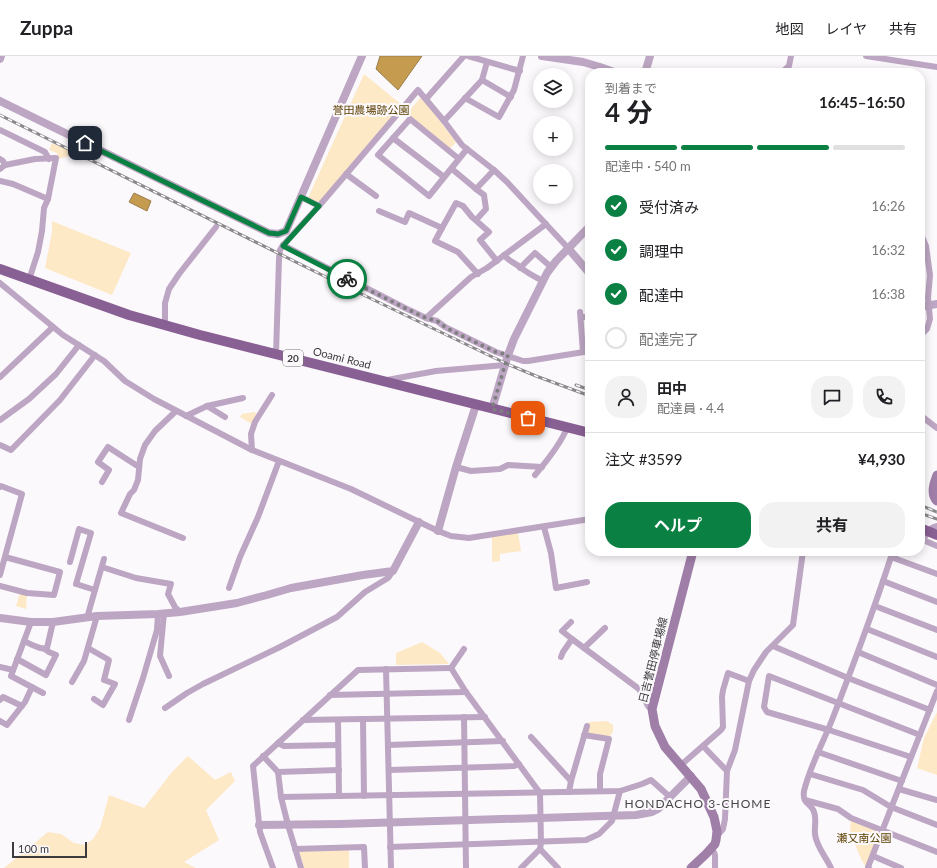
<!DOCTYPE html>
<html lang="ja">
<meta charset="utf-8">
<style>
body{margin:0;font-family:Lato,"Noto Sans JP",sans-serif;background:#f2f2f2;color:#202124;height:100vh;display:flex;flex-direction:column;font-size:15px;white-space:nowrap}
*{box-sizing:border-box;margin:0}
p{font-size:13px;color:#757577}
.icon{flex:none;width:22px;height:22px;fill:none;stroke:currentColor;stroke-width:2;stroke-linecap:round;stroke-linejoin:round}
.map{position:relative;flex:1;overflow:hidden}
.details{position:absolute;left:585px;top:12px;width:340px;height:488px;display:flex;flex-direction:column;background:#fff;border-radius:16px;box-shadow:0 2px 10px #0003}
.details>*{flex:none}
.tools{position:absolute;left:533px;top:12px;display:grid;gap:8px}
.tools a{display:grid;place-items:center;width:40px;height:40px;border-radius:50%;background:#fff;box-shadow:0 2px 10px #0003;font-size:20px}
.scale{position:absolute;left:12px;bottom:10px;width:75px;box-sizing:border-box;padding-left:4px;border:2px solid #3c3b3d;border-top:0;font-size:11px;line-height:14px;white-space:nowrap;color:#3c3b3d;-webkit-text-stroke:3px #fcf9fd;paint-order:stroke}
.pin{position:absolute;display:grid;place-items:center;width:34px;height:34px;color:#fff;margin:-17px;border-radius:8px;box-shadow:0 2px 6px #0006}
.courier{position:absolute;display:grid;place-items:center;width:40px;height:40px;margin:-20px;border:3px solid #0b8043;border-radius:50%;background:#fff;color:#222;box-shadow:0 1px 5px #0007}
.head em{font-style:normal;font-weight:700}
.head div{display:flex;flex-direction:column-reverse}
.head{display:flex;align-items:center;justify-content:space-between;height:68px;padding:0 20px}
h1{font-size:26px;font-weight:700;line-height:30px}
.bar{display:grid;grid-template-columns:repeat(4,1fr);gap:6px 4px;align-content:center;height:48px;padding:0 20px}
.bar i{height:5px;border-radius:3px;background:#e0e0e0}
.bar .selected{background:#0b8043}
.bar p{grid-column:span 4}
.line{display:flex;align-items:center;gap:10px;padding:0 20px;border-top:1px solid #e0e0e0}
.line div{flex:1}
.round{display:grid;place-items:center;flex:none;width:42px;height:42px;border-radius:16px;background:#f2f2f2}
ol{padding:0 20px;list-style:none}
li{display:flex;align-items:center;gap:12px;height:44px}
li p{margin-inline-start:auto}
li .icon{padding:4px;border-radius:50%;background:#0b8043;color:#fff;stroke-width:4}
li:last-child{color:#757577}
li i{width:22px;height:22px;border:2px solid #e0e0e0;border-radius:50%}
.cta{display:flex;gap:8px;margin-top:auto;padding:8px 20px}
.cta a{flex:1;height:46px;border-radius:16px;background:#0b8043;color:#fff;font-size:16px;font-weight:700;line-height:46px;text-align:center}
.cta a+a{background:#f2f2f2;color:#202124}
header{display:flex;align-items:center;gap:24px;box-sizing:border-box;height:56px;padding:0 20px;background:#fff;border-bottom:1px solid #e0e0e0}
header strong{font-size:19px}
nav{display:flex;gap:22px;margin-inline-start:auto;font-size:14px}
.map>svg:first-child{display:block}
</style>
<header>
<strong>Zuppa</strong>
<nav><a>地図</a><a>レイヤ</a><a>共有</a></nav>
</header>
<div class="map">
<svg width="937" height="812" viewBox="0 0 937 812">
<rect width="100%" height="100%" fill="#fcf9fd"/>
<!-- green -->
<g fill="#fee9c6">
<polygon points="364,18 402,49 320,146 318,147 308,142"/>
<polygon points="421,41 456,86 449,94 406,59"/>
<polygon points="52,87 77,98 58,103 57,97 49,94"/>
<polygon points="52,165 131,197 112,239 45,212 52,176"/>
<polygon points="254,356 258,358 252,368 240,361 242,358"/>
<polygon points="518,476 521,495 500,498 500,505 492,506 492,481"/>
<polygon points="20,537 27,539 26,553 16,550"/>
<polygon points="422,586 440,597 449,608 396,609 396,597"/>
<polygon points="937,656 937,719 917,712 924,682"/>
<polygon points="607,665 613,669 613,676 609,681 587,677 586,675 589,666"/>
<polygon points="188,700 215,724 231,716 235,725 206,754 219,784 184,806 196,812 4,812 48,776 61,778 74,787 85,789 93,783 100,772 109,739 144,752 172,716"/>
<polygon points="851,762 879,776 866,811 862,805 850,777"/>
<polygon points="349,793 349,812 304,812 299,795"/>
</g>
<!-- water -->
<g fill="#c49b4f" stroke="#9b7e4a">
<polygon points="380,0 422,0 398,34 376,13"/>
<polygon points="134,137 151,145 147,155 129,146"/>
</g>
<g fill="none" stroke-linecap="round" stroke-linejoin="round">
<!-- minor -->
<g stroke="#bda6c3" stroke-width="6">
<polyline points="468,0 520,15"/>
<polyline points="866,0 937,11"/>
<polyline points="781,17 789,10 791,0"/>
<polyline points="482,24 511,41"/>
<polyline points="465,42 499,61 514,34 523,0"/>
<polyline points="426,43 464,0"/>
<polyline points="444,65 482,24 487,6"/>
<polyline points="0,74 45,96 49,103"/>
<polyline points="393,82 444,121"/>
<polyline points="0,103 3,105 5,109"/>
<polyline points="459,103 410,63 378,99 429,140 467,93"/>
<polyline points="0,113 5,109 35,103 56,102 48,143 44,152 42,175 38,196 29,224"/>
<polyline points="452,113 476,133 494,114"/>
<polyline points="346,118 376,140"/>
<polyline points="0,125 13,128 48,143"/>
<polyline points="476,133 484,139 486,153 476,164"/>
<polyline points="301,141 319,150"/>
<polyline points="379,155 405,166 409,157 442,172 456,147 463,150 472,161 489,176 480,184 497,205"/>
<polyline points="442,172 435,185 458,196 478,218"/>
<polyline points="920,176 926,190 930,219 928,242 930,263 927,273 920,280"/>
<polyline points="283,189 405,252 426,262 437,265 445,271 496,296 523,305 528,305 590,295"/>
<path d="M 504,199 C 510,206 513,206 520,211 C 527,217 535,221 543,225"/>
<polyline points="520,212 535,197 551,211"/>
<polyline points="0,227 63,279 104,305 125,325 154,343 252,394 351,433 438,475 451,480 469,482 590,463"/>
<polyline points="580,256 583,296"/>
<polyline points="581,261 590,261"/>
<polyline points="426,262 471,221 487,212 546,168"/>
<polyline points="165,269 165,247 169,233 179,218 216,171"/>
<polyline points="276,298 279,203 280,194 283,189 319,150 418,34 444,65 462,89 494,114 507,126 568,192"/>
<polyline points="0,321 53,271"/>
<polyline points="387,324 436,315 505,309"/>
<polyline points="207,350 225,361"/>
<polyline points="176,355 155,375 145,389 140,403 138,424 134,434 130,438 121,457 183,482"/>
<polyline points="920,359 937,372"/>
<polyline points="186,360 207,350 243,342"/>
<polyline points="0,364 29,343 56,318 79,289"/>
<polyline points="0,389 11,394 60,344 95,299"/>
<polyline points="252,394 251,378 255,366 272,339"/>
<polyline points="456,411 471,415 500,413 508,409 542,411"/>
<path d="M 535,419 C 546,406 561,387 567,372"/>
<polyline points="102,426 109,414 98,406 108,391 139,411"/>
<polyline points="0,431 1,430 22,438 0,519"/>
<polyline points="544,471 551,497 556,532 587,526"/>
<polyline points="923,484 937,490"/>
<path d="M 920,485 C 928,481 925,473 937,470"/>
<polyline points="891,501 937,518"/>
<polyline points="70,506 79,473 91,477 76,528 95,534 87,562"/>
<polyline points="102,511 136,522 171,528 168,538 175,551 180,556"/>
<polyline points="883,525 937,546"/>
<polyline points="0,530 27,537 54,539 60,516 5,501"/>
<polyline points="229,532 240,501 258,461 279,405"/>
<polyline points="95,534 104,503"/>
<polyline points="875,550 937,574"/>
<polyline points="164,557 160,600 169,620"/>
<polyline points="31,566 11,620 43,637"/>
<polyline points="571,566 562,575 572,583 639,633 648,650 652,653"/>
<polyline points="867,573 937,601"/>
<path d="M 24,585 C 31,588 40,594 47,592 L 53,566"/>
<polyline points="773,590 848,622 930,654"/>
<polyline points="88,592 109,604 104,624 115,628 103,649 94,643"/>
<polyline points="584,592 605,572"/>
<polyline points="858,596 937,629"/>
<polyline points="561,601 563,596 572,583"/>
<polyline points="17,603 46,619 56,599 49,596 45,593"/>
<polyline points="0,611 13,614"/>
<polyline points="451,612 466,636 540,737 541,787 540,793 521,812"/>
<polyline points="451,612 464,593"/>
<polyline points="386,613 391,812"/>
<polyline points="72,626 84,605 97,560"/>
<polyline points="330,639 466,636"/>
<polyline points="0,644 3,641 22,650"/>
<polyline points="165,652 187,637 203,628 280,591 337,561 365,536 388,522 393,515"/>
<polyline points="464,661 466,812"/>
<polyline points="363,663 364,740"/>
<polyline points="129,664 143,622 157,574 158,558"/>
<polyline points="303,664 485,661"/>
<polyline points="338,664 339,740"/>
<polyline points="0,665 7,669 25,646 32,631"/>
<polyline points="584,679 609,683 600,718 600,735"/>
<polyline points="531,681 571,725"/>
<polyline points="278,687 284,690 338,689"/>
<polyline points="388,689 503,685"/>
<polyline points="703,690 727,715"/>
<polyline points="818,696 902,725"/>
<polyline points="263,700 278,716 281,741 288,769 301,812"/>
<polyline points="911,701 829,674 767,656 764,651 769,620 920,679"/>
<polyline points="681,709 721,674 723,671 722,641 723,634 728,617 749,625 754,614 766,596 793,569 803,495"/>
<polyline points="389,714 514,710 519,708"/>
<polyline points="278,716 339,714"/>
<polyline points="810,718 863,734 891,751 937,769"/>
<polyline points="899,733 937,744"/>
<polyline points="569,736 571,725 587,670"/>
<polyline points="281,741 620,735 642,728 651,724 670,741"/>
<polyline points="805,744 838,753 851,762 937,796"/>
<polyline points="717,780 723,773 725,763 727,715 735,694 749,625"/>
<polyline points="390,791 586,784 599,778 612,765 620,735"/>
<polyline points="712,792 715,799 715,812"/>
<polyline points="295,793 364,791 365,812"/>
<polyline points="540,793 558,812"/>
<polyline points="873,800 901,812"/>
<polyline points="273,812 260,776 253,710 358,614 451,612"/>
<path d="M 831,812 C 826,801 816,790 815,778 C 814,771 817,763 814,756 C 811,746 802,749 804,735 C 810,710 823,687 832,664 C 853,610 873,556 891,501 L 902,495"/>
<polyline points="869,812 868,811 937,635"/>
</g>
<!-- tertiary -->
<g stroke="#bda6c3" stroke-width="8">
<polyline points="542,0 583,6 600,11 617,17"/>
<polyline points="0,3 1,0"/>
<polyline points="645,17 650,0"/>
<polyline points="0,45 269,177 278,178 286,175 362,0"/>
<polyline points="568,192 590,218"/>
<polyline points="920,251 937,248"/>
<polyline points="492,353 508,299 514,283 547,217 556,205 590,170"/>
<polyline points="438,475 456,411 476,349"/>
<polyline points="0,562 31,566 53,566 97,560 158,558 180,556 237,547 267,539 291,532 363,519 393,515 419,466"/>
<polyline points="259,769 340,768 636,759 652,756 658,753 691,720"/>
</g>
<!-- secondary -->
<g stroke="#9f7ea7" stroke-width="9">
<path d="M 937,419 C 934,427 930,438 937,445"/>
<polyline points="691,812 706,798 715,788 716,784 717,775 714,761 701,733 665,691 655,670 652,653 693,495"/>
</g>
<!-- primary -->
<g stroke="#896093" stroke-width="10">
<polyline points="0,213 129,259 200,279 590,377"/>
<polyline points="920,472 937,479"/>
</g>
<defs>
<g id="rail">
<polyline points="0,59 326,221 505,307 536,320 590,340"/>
<polyline points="576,329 590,334"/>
<polyline points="920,449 937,456"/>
<polyline points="920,457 937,463"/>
</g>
</defs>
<!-- rail casing -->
<use href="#rail" stroke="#8a888b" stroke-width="3"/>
<!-- rail -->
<use href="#rail" stroke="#fcf9fd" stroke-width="1.5" stroke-dasharray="4.5" stroke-linecap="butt"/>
</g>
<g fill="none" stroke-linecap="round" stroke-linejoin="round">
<!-- done -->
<polyline stroke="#7f7e80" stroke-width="4" stroke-dasharray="0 7.2" points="347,223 405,252 426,262 437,265 445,271 458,278 496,296 508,299 492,353 528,362"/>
<!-- route -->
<polyline stroke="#0b8043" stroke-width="5" points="85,87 269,177 278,178 286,175 301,141 319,150 283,190 347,223"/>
</g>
<g text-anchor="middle" stroke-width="4" stroke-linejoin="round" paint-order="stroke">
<!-- shield labels -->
<rect fill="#fcf9fd" stroke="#767477" stroke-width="1" x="283" y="294" width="20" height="16" rx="3"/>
<g font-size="10" font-weight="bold" fill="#3c3b3d">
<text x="293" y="306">20</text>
</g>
<!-- park labels -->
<g font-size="11" fill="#5c4000" stroke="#fcf9fd">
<text x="371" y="58">誉田農場跡公園</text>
<text x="864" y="786">瀬又南公園</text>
</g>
<!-- street labels -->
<g font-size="11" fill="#3c3b3d" stroke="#fcf9fd">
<text transform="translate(342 302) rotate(14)" y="4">Ooami Road</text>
<text transform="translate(653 604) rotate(-76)" y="4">日吉誉田停車場線</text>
</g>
<!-- neighbourhood labels -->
<g font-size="12" letter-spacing="1" fill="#474548" stroke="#fcf9fd">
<text x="698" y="752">HONDACHO 3-CHOME</text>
</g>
</g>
</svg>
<div class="tools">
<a><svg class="icon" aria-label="layers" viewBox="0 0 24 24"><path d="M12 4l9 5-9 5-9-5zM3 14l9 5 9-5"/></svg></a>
<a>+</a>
<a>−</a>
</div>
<div class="scale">100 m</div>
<div class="pin" style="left:528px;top:362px;background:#ea580c"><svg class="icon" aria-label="bag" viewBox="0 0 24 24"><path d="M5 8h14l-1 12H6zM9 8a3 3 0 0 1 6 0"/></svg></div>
<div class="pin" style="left:85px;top:87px;background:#1f2937"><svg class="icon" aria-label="home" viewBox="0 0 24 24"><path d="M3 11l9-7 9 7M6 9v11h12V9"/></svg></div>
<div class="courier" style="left:347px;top:223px"><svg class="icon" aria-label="bike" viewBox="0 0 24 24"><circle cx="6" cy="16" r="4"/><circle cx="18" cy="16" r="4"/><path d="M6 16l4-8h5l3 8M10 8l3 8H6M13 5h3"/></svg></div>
<section class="details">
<div class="head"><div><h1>4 分</h1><p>到着まで</p></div><em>16:45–16:50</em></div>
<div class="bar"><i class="selected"></i><i class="selected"></i><i class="selected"></i><i></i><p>配達中 · 540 m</p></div>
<ol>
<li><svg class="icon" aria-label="check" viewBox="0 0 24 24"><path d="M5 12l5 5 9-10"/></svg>受付済み<p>16:26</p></li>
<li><svg class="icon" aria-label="check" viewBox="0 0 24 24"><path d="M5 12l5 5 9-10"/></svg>調理中<p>16:32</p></li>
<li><svg class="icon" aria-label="check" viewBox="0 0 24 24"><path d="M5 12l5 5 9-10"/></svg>配達中<p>16:38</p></li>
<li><i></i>配達完了</li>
</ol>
<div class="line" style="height:72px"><a class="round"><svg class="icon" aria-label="person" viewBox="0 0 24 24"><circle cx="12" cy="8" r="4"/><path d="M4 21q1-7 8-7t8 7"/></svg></a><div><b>田中</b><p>配達員 · 4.4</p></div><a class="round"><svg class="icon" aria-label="chat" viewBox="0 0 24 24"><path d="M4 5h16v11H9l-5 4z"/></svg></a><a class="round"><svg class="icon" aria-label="phone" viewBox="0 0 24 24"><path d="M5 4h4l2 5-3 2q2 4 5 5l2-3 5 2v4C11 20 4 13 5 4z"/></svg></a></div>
<div class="line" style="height:52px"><div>注文 #3599</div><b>¥4,930</b></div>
<div class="cta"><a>ヘルプ</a><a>共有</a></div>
</section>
</div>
